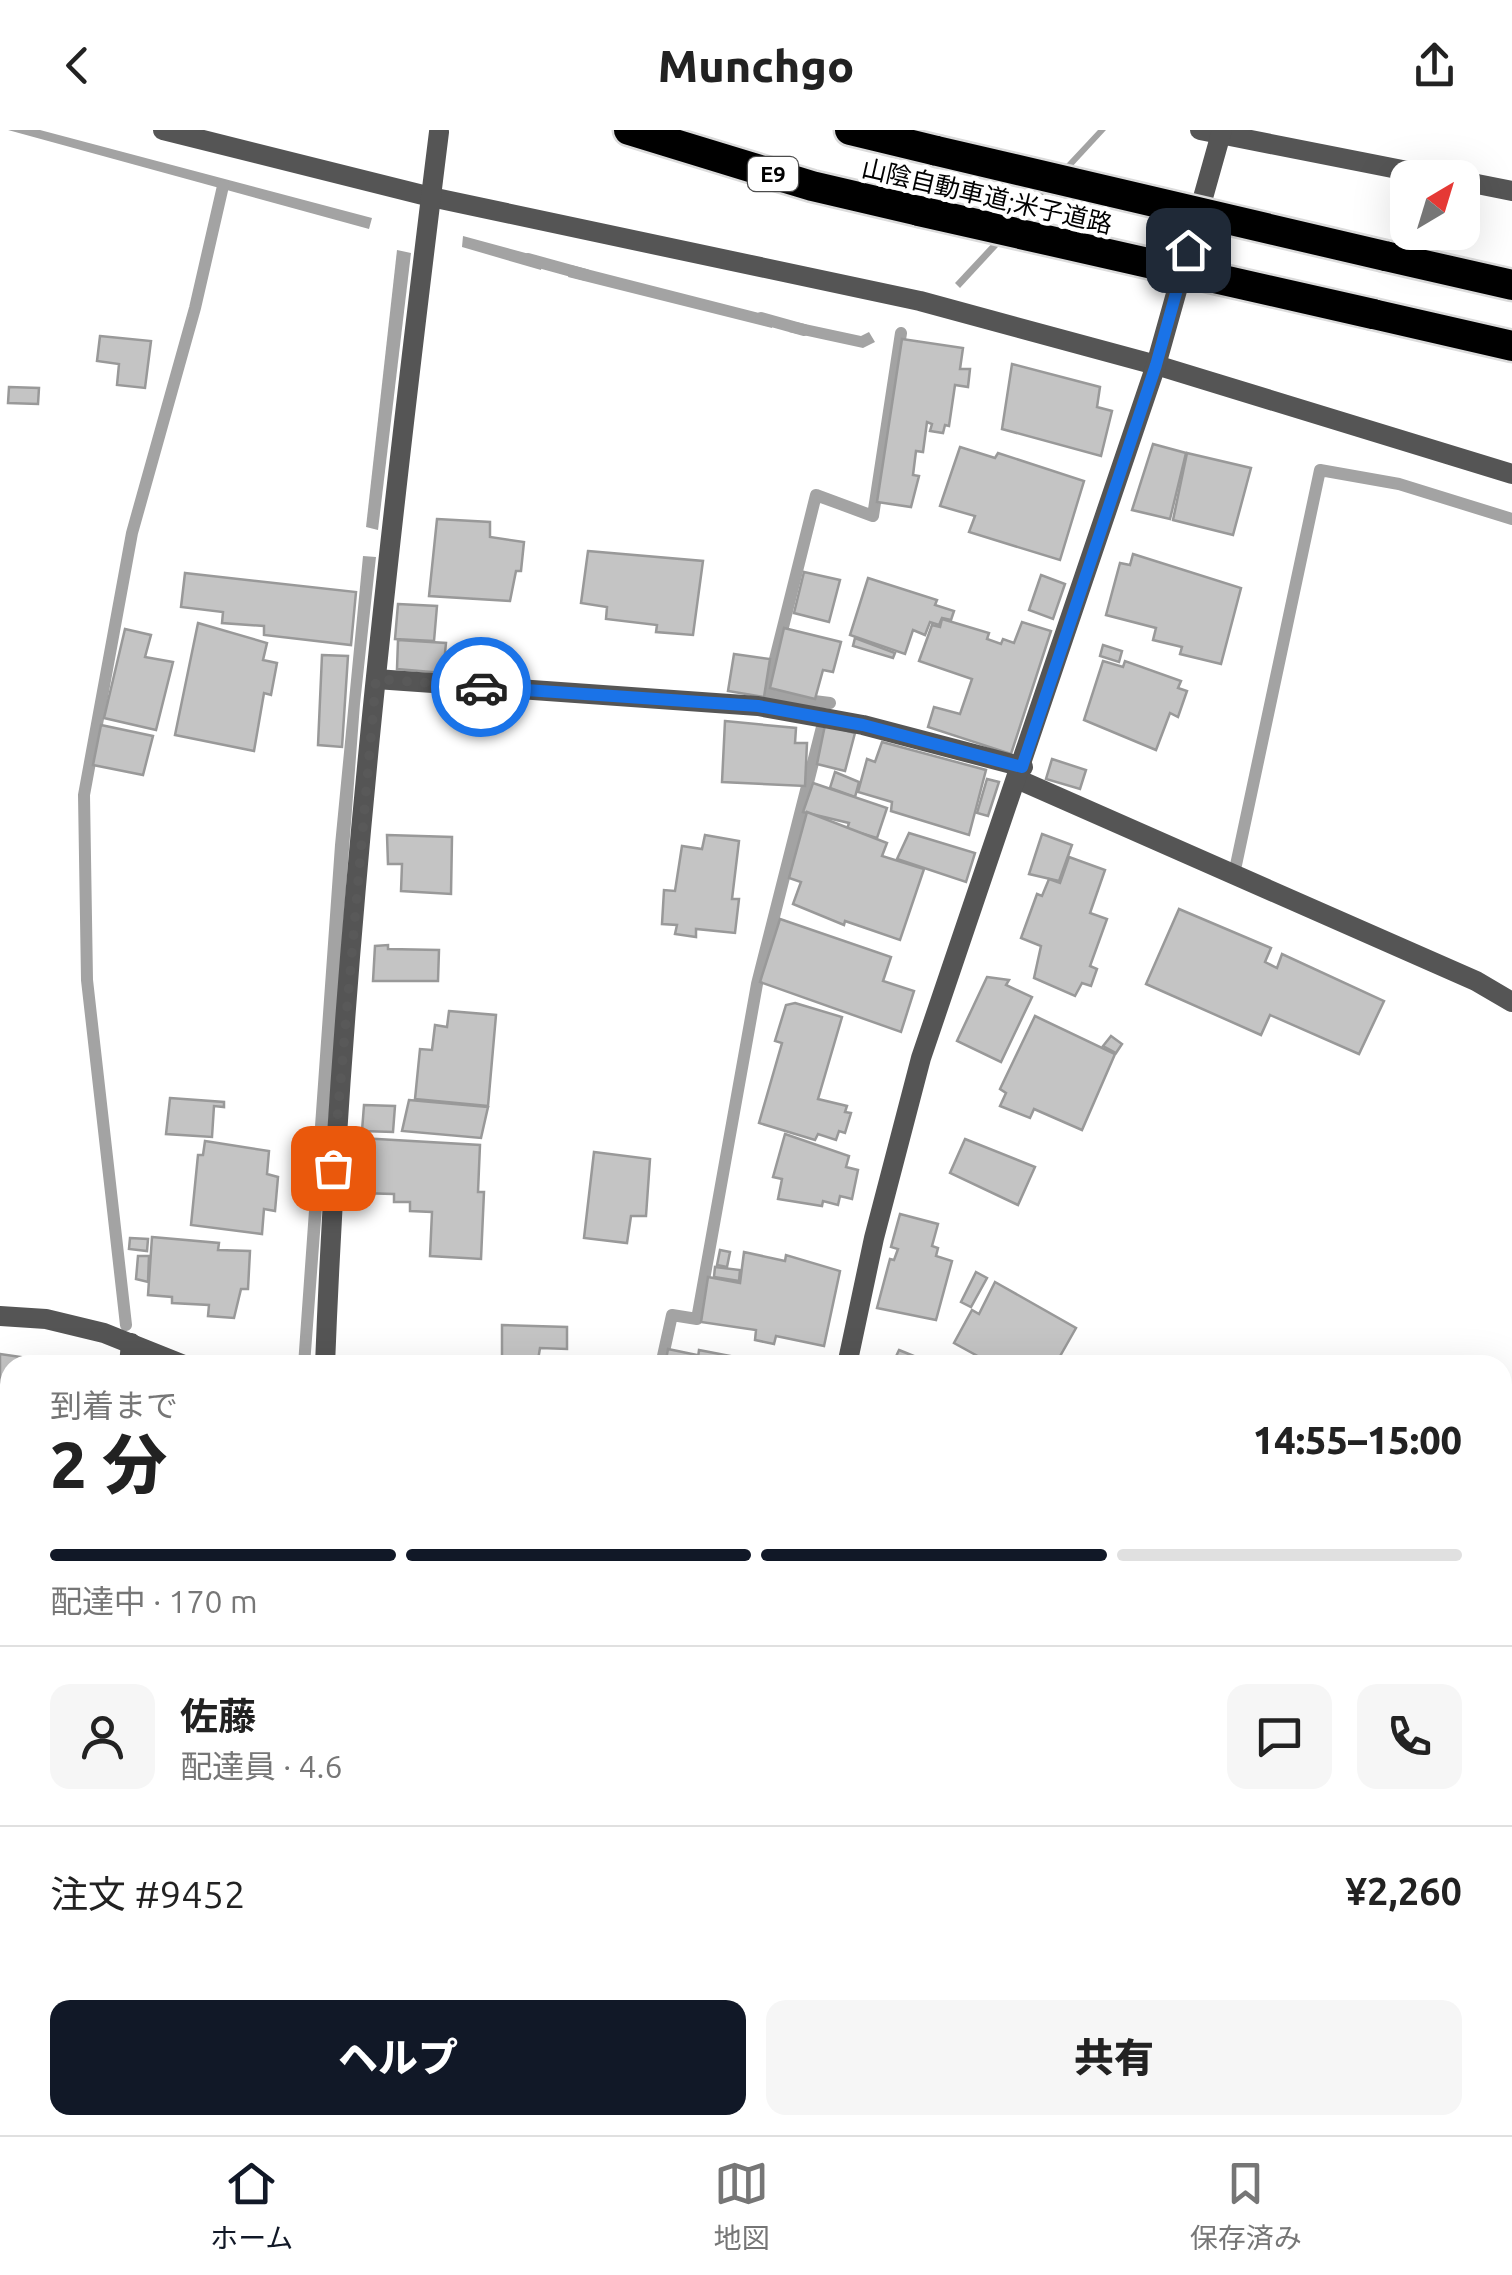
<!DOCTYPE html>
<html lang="ja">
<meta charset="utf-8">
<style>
body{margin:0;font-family:Ubuntu,"Noto Sans JP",sans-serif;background:#f6f6f6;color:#222;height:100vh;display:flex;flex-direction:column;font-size:38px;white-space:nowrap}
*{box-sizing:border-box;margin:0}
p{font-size:32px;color:#767676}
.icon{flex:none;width:55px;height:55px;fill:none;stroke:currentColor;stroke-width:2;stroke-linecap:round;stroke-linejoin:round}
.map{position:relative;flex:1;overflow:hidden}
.details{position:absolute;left:0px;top:1225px;width:1512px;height:780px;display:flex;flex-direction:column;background:#fff;border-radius:30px 30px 0 0;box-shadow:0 10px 40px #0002}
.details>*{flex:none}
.needle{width:65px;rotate:38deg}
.controls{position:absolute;left:1390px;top:30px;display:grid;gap:20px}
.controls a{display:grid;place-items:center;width:90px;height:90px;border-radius:20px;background:#fff;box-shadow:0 10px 40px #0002;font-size:50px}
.pin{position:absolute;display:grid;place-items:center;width:85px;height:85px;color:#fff;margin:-42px;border-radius:20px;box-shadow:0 5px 15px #0006}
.courier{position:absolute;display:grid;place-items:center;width:100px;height:100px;margin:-50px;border:8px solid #1a73e8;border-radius:50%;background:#fff;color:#222;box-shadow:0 2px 12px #0007}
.overview em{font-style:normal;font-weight:800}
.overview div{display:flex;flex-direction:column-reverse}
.overview{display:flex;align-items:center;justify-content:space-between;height:170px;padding:0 50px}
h1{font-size:65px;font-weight:800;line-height:75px}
.bar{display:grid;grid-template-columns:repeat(4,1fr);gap:15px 10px;align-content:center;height:120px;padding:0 50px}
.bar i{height:12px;border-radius:8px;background:#e0e0e0}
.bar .on{background:#111827}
.bar p{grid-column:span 4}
.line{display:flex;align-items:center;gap:25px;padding:0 50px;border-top:2px solid #e0e0e0}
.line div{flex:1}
.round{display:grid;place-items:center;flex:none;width:105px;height:105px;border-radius:20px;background:#f6f6f6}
.action{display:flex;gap:20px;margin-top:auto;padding:20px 50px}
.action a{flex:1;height:115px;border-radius:20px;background:#111827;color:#fff;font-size:40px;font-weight:800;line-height:115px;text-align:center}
.action a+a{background:#f6f6f6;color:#222}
header{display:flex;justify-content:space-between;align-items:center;height:130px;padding:0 50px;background:#fff;font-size:45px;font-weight:800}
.tabs{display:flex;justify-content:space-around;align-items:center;height:140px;border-top:2px solid #e0e0e0;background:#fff;font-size:28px;color:#767676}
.tabs a{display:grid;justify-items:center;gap:5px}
.tabs .on{color:#111827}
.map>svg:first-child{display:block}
</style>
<header><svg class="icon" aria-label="back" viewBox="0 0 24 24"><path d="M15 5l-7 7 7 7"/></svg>Munchgo<svg class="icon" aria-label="share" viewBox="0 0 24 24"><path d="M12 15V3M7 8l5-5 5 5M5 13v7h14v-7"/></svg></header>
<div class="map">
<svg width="1512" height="2005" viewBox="0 0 1512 2005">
<rect width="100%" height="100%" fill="#fff"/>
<!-- water -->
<g fill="#a3a3a3">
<polygon points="8,0 40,0 372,88 369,99"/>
<polygon points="1098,0 1106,0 960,158 955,153"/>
<polygon points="463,106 544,128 541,140 462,117"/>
<polygon points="397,120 411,123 378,400 366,397"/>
<polygon points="571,135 775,187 772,198 568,147"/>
<polygon points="791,191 861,206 869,202 875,212 863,218 789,202"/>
<polygon points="363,426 376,427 360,574 310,1235 298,1235 335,715"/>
</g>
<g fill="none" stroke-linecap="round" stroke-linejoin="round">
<!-- stream -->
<g stroke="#a3a3a3" stroke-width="12">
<polyline points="528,129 586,145"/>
<polyline points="761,188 804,200"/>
<polyline points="830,573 766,565 816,365 873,386 901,203"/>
<polyline points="1236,735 1320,340 1399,354 1512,389"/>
<polyline points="126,1195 87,850 84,665 132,403 195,178 223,56"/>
<polyline points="661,1235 672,1185 697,1189 757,854 822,597"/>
<polyline points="1502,1482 1512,1447"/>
<polyline points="1239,2005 1244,1995"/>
</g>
</g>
<!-- building -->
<g fill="#c4c4c4" stroke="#999" stroke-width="2.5">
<polygon points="100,206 151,211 145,258 117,255 119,234 97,231"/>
<polygon points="902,209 963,218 960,239 970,239 968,257 955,255 949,296 945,295 943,303 930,301 932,294 927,292 923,322 916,321 913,345 919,346 911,377 877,372"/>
<polygon points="1012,234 1100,257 1097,277 1112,281 1101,326 1002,299"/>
<polygon points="9,257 39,258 38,274 8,273"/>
<polygon points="1153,314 1186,323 1170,389 1132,380"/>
<polygon points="960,317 995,328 998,323 1084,351 1060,430 969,402 975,386 940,376"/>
<polygon points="1187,323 1251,338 1233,405 1173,390"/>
<polygon points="437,389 490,392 490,407 524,412 521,441 516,441 510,471 429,466"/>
<polygon points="588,421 703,431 693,505 656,502 657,495 606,489 607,477 581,473"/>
<polygon points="1133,424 1241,458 1221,534 1180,524 1182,517 1153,510 1156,498 1106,485 1120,433 1130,435"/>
<polygon points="804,442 840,450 829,492 794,483"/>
<polygon points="185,443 356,462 351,515 264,505 264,496 222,493 223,482 181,477"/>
<polygon points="1041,445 1065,454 1053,489 1029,480"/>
<polygon points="868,448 937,470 935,475 954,481 951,490 942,488 939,495 930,492 925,505 913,500 905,524 850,505"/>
<polygon points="398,474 437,476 434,511 395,509"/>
<polygon points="942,489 989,503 987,509 1001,514 1003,509 1014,513 1022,492 1051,501 1011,624 928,597 934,577 960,584 972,549 919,531 932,495 940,497"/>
<polygon points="198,493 267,513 263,530 277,533 271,565 264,563 254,621 175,605"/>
<polygon points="784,498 841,512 833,542 823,540 815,569 770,558"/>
<polygon points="125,499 151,505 145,527 173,532 156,600 104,588"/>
<polygon points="855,508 895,523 893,528 853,516"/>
<polygon points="398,510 446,513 443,543 397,539"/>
<polygon points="1103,515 1122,521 1119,532 1100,526"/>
<polygon points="734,524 770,529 764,567 728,561"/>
<polygon points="322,525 348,526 342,617 318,615"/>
<polygon points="1103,531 1123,537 1125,531 1181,551 1178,558 1187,561 1178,587 1170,583 1156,620 1084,590"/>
<polygon points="725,591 796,598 795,613 807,613 805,656 722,652"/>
<polygon points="101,595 153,606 143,645 93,635"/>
<polygon points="825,595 855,603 845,641 817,634"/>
<polygon points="882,612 986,640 969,705 891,681 892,672 858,662 867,629 875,632"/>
<polygon points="1052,629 1086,640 1080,659 1046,649"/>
<polygon points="835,642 859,652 855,667 830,658"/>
<polygon points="987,649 999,652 988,686 977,683"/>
<polygon points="813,653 887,678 877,708 847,699 849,693 803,682"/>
<polygon points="807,682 887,713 882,726 924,739 900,810 845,791 844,795 793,774 801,752 789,748"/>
<polygon points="909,703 975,723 966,752 897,729"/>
<polygon points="1042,704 1072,715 1059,751 1029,744"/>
<polygon points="387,705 452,707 451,764 401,761 402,734 388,734"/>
<polygon points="705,705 739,711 732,769 739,769 735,803 696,799 696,807 675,804 677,795 662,794 664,760 675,761 682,716 702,719"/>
<polygon points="1069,727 1105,740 1090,783 1107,789 1090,836 1097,839 1091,856 1082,853 1075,866 1034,848 1041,816 1021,808 1037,764 1042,766 1049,749 1060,753"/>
<polygon points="1179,779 1271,818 1265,832 1277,838 1282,824 1384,871 1359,924 1270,885 1261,905 1146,854"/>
<polygon points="780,789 891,827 883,851 914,861 901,902 760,852"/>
<polygon points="388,815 388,819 439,820 438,851 373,851 375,816"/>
<polygon points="987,847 1009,850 1006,855 1032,867 1001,932 957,911"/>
<polygon points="795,873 842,887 818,969 847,976 845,982 851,983 845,1003 839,1001 836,1010 818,1004 815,1010 759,993 782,913 775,911 786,875"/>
<polygon points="449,881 496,885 488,976 415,969 420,919 432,920 435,895 447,897"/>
<polygon points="1035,886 1115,924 1082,1000 1034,979 1030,988 1000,976 1006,963 1000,959"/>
<polygon points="1111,906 1122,914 1116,923 1103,916"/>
<polygon points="170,968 224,972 224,977 214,976 212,1007 166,1004"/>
<polygon points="409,970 488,977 481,1008 402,1001"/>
<polygon points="364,975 395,976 393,1002 362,1001"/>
<polygon points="785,1004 849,1026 846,1037 858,1040 852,1069 840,1066 838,1075 823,1071 822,1076 778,1069 782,1049 773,1047"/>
<polygon points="360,1008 480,1015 478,1062 484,1062 481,1129 430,1126 432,1082 410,1081 410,1072 394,1072 394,1064 358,1063"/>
<polygon points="965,1009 1035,1037 1018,1075 950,1043"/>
<polygon points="205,1011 269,1021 267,1044 278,1047 275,1081 264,1079 262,1104 191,1095 198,1025 203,1025"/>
<polygon points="594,1022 650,1029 646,1086 631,1086 627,1113 584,1108"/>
<polygon points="900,1084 938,1094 932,1116 938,1118 936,1126 952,1131 936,1190 877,1178 890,1129 894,1130 898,1119 891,1117"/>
<polygon points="152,1107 219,1113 218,1120 250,1121 248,1159 241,1159 234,1188 208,1186 209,1175 172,1173 172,1167 148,1165"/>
<polygon points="130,1108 148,1109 147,1121 129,1119"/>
<polygon points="720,1120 730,1122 727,1137 717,1135"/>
<polygon points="744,1122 785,1131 786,1125 840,1141 824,1216 776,1206 774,1214 755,1210 756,1200 701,1192 708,1147 740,1153"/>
<polygon points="138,1126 149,1126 148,1152 136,1149"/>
<polygon points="715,1137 740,1140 739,1151 714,1147"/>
<polygon points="976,1142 987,1148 971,1177 961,1172"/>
<polygon points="995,1152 1076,1198 1055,1235 994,1235 954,1213 972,1180 979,1184"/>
<polygon points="502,1195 567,1197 567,1219 540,1218 538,1230 502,1229"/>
<polygon points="668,1219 697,1225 696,1235 665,1235"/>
<polygon points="699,1220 756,1231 755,1235 697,1235"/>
<polygon points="899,1220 936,1235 892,1235"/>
<polygon points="0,1224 75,1235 10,1235 10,1307 0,1307"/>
<polygon points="0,1309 10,1311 1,1374 0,1374"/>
<polygon points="0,1382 10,1383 10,1403 0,1401"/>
<polygon points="0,1402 0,1409 10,1410 10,1529 0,1527"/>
<polygon points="1502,1901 1512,1905 1512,1942 1506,1956"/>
<polygon points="437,1995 466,1995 470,1997 467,2005 456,2005"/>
<polygon points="545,1995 634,1995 632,2005 598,2005 572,1998 570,2005"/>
<polygon points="673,1995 839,1995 836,2005 690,2005 671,2000"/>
<polygon points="841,1995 927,1995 932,1997 929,2005 839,2005"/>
<polygon points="1000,1995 1094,1995 1089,2005 996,2005"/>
<polygon points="1253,1995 1309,1995 1306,2001 1314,2005 1247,2005"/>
</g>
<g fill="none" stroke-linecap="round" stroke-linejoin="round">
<defs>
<g id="highway">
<polyline points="629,0 812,56 919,81"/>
<polyline points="850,0 937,21"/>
<polyline points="1385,126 1512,155"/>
<polyline points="1373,184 1512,216"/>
</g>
</defs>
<!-- highway casing -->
<use href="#highway" stroke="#dbdbdb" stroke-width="35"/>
<!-- lane -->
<g stroke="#555" stroke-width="20">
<polyline points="129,1235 131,1213"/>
<polyline points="0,1804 10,1804"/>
<polyline points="73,1995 74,2005"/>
</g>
<!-- street -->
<g stroke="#555" stroke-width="20">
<polyline points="163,0 431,67 920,171 1156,235 1512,344"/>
<polyline points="1200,0 1443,48"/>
<polyline points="1462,51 1512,61"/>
<polyline points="376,549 758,576 863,595 1023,637"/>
<polyline points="1017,649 1476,851 1512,872"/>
<polyline points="0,1186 46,1189 104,1203 184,1235"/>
<path d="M 325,1235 C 341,822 388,412 439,2"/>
<polyline points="847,1235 874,1108 921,928 1156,235 1222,0"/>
<polyline points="1451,1995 1468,2005"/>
<polyline points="262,2005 263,1995"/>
<polyline points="649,2005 652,1995"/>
</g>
<!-- highway -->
<use href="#highway" stroke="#000" stroke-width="30"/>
<defs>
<g id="highway-bridge">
<polyline points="937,21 1385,126"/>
<polyline points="919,81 1373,184"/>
</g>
</defs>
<!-- highway-bridge casing -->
<use href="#highway-bridge" stroke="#dbdbdb" stroke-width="35" stroke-linecap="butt"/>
<!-- highway-bridge -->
<use href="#highway-bridge" stroke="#000" stroke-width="30"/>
</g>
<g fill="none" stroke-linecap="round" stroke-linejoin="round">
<!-- done -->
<polyline stroke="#595959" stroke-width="10" stroke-dasharray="0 18" points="333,1038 376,549 481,557"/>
<!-- route -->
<polyline stroke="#1a73e8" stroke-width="12" points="481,557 758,576 863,595 1022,637 1156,235 1188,120"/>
</g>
<g text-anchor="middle" stroke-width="9" stroke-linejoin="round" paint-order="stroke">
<!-- shield labels -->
<rect fill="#fff" stroke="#4c4c4c" stroke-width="2.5" x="748" y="27" width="50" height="34" rx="8"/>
<g font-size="22" font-weight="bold" fill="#000">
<text x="773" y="52">E9</text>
</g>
<!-- street labels -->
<g font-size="25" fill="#000" stroke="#fff">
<text transform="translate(987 66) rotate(13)" y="9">山陰自動車道;米子道路</text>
</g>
</g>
</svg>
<div class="controls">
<a><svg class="needle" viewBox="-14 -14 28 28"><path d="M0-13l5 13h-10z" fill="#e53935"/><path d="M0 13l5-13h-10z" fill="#767676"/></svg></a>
</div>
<div class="pin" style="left:333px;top:1038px;background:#ea580c"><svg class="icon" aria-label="bag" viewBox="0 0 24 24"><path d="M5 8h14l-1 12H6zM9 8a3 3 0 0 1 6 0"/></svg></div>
<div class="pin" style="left:1188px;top:120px;background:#1f2937"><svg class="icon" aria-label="home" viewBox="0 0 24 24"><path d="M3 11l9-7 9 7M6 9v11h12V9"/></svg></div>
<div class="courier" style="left:481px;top:557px"><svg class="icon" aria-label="car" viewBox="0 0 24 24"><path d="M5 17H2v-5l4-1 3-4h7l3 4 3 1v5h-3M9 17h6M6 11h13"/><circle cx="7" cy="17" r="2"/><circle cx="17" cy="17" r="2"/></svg></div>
<section class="details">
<div class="overview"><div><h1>2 分</h1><p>到着まで</p></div><em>14:55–15:00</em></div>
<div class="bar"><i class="on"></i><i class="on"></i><i class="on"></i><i></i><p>配達中 · 170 m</p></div>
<div class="line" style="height:180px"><a class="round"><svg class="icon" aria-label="person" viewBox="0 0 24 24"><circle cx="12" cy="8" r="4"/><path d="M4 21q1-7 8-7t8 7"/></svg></a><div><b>佐藤</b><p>配達員 · 4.6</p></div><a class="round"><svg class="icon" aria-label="chat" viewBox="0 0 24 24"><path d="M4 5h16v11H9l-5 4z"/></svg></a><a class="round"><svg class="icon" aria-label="phone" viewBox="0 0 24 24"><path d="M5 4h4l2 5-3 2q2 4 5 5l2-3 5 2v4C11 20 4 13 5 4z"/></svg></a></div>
<div class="line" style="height:130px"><div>注文 #9452</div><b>¥2,260</b></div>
<div class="action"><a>ヘルプ</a><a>共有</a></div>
</section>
</div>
<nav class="tabs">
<a class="on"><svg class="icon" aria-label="home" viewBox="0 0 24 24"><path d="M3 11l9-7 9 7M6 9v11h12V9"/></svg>ホーム</a>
<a><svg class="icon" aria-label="map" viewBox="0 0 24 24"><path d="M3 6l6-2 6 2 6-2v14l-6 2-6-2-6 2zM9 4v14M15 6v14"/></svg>地図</a>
<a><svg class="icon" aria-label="saved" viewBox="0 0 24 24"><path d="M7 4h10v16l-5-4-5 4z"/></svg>保存済み</a>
</nav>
